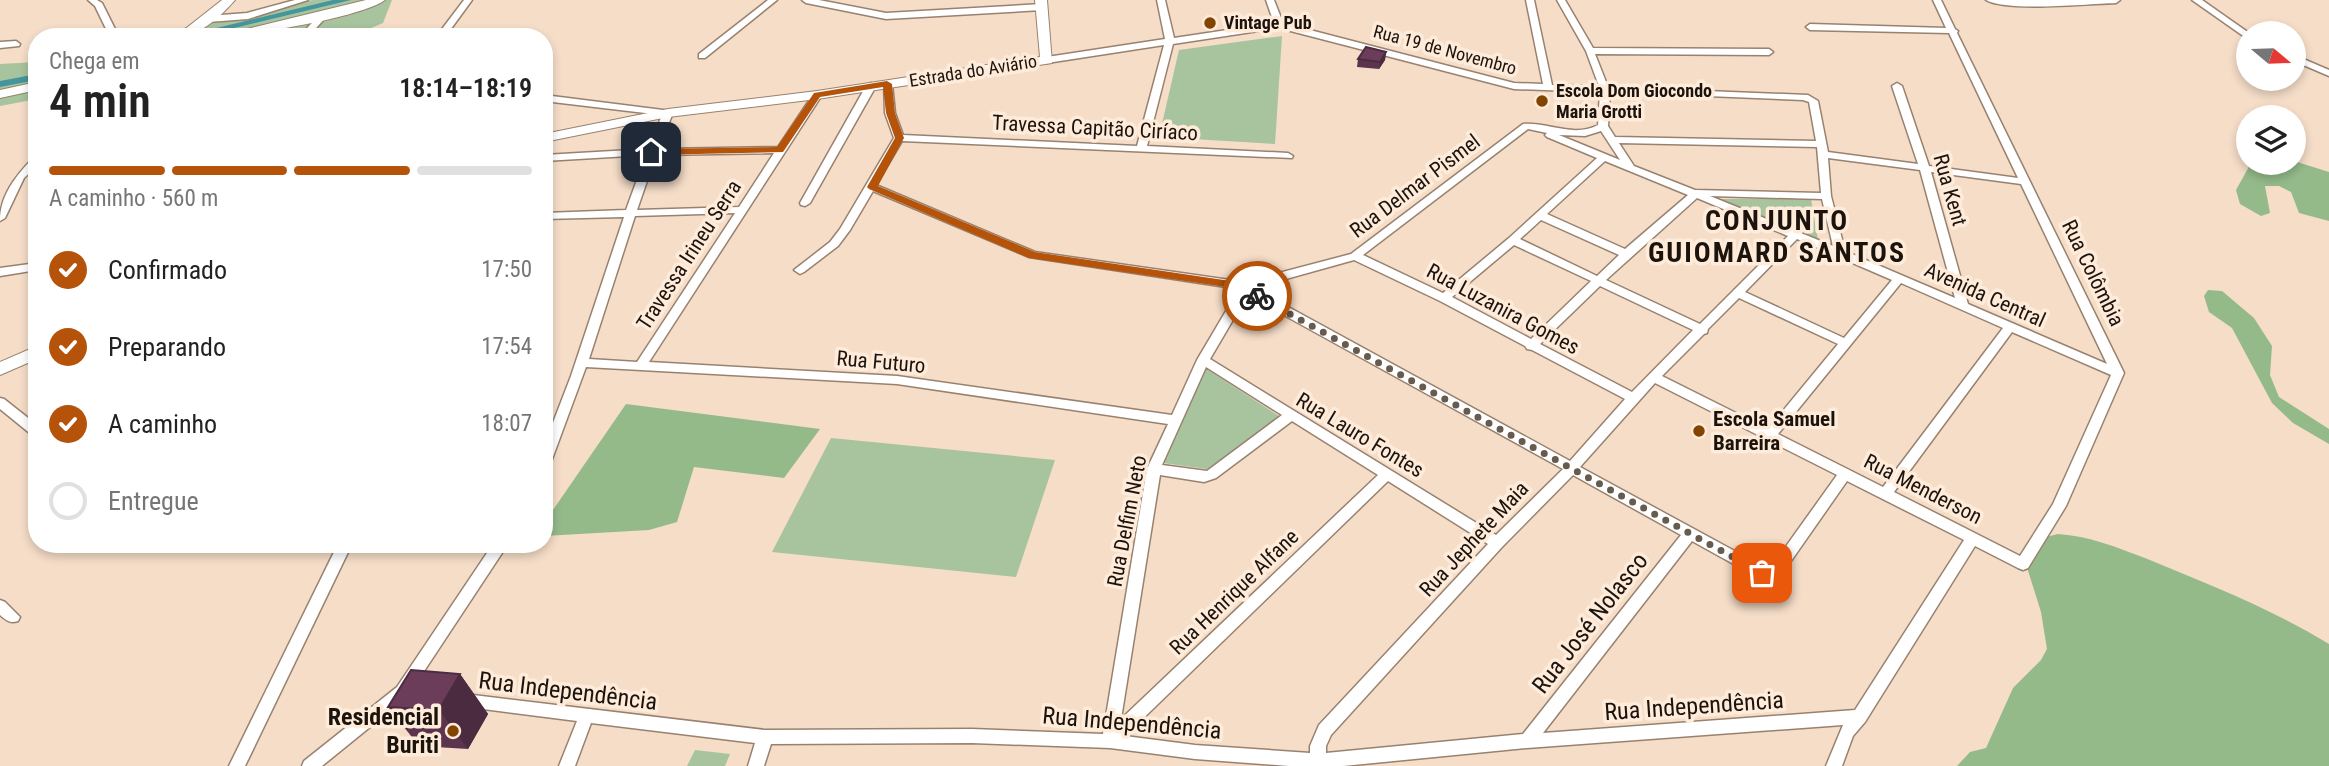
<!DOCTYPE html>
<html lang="pt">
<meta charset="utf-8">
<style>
body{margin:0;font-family:"Roboto Condensed",sans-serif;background:#f2f2f2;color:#222;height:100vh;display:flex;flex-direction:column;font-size:26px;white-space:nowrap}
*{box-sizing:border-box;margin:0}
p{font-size:23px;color:#767676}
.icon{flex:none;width:38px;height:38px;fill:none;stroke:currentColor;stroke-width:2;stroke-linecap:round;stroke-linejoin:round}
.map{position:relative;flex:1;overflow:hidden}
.drawer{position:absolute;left:28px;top:28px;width:525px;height:525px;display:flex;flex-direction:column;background:#fff;border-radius:28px;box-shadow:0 4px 10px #0003}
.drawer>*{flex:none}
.needle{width:46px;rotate:109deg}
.tools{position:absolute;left:2236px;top:21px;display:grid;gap:14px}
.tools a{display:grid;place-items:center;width:70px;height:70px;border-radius:50%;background:#fff;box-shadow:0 4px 10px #0003;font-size:35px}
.pin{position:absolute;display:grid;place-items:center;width:60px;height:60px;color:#fff;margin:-30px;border-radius:14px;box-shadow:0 4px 10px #0006}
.courier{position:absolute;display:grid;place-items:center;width:70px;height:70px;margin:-35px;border:5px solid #b45309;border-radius:50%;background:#fff;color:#222;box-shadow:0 2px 9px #0007}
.summary em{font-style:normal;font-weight:600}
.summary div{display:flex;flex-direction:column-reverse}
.summary{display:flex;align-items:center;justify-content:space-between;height:119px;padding:0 21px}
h1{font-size:46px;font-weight:600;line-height:52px}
.bar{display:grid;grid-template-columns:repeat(4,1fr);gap:10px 7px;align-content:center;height:84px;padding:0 21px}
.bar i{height:9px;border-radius:5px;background:#e0e0e0}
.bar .selected{background:#b45309}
.bar p{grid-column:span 4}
ol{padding:0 21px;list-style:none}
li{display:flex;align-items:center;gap:21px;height:77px}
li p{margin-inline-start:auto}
li .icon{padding:7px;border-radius:50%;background:#b45309;color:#fff;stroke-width:4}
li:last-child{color:#767676}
li i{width:38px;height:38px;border:4px solid #e0e0e0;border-radius:50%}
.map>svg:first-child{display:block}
</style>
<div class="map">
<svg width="2329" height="766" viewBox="0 0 2329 766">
<rect width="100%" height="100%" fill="#f5ddc8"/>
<!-- green -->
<g fill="#a7c49e">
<polygon points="313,0 392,0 383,23 362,32 316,30 304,37 146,37 187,27 198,19 212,20"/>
<polygon points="1282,36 1275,144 1159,137 1179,50"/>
<polygon points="37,62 37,99 0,106 0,64"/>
<polygon points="1719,199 1811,199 1818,240"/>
<polygon points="1205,368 1279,416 1222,461 1207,469 1163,463"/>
<polygon points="831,438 1055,460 1016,577 772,552"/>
<polygon points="695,750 730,754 725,766 687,766"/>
</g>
<!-- forest -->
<g fill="#94ba8a">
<polygon points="2294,161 2329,172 2329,221 2299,213 2291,192 2279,186 2265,186 2270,213 2261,216 2240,204 2236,190 2251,163"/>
<polygon points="2208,290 2222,291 2254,318 2272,346 2270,375 2279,397 2329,429 2329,444 2293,423 2272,403 2232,328 2209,312 2204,296"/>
<polygon points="626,404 820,429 784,478 694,467 677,522 649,530 544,536 544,523"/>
<path d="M 2058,534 C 2089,536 2116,547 2145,558 C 2208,584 2270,608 2329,644 L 2329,766 L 1957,766 L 1970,752 L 1986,748 L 2013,688 L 2041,660 L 2047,649 L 2041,612 L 2025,561 L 2046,537 Z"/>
</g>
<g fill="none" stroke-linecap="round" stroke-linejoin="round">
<!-- canal -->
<g fill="#45959c" fill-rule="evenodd">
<polygon points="333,0 351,0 205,35 200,32"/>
<polygon points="37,74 37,80 0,87 0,81"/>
</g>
<defs>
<g id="street">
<polygon points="88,0 97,0 102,3 119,37 110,37 95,6"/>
<polygon points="295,0 308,0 248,19 208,22 204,19 208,16 247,13"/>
<polygon points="464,0 472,0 445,37 436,37"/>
<polygon points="768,0 777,0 705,58 699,58 699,54"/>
<polygon points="802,0 819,0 886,13 1042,4 1046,7 1042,10 886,19 806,3"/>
<path d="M 1157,0 L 1165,0 L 1174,38 L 1274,23 L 1266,0 L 1274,0 L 1283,23 L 1514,83 L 1543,84 L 1526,0 L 1534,0 L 1552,85 L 1599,86 L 1586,51 L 1557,0 L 1565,0 L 1593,48 L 1769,49 L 1773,52 L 1769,55 L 1595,54 L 1608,87 L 1808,95 L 1818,101 L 1828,152 L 1918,164 L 1892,86 L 1897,83 L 1902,86 L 1929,166 L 2018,178 L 1949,33 L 1810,30 L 1806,27 L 1810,24 L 1946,28 L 1933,0 L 1941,0 L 1955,29 L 1958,31 L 1957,33 L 2124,373 L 2066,506 L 2028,568 L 2023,570 L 2018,568 L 1975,546 L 1865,722 L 1853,736 L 1842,766 L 1826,766 L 1843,725 L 1527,748 L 1343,766 L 1289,766 L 1195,759 L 1110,748 L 972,743 L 771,744 L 764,766 L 748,766 L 755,743 L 591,723 L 575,766 L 559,766 L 577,721 L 460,706 L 457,701 L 460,696 L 465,694 L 765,730 L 972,729 L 1103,734 L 1147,469 L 1168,424 L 897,384 L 586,367 L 551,462 L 549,465 L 544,467 L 544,446 L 571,376 L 624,217 L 544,219 L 544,213 L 626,210 L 646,155 L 544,161 L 544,155 L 648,149 L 662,115 L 544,101 L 544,95 L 671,111 L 673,113 L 658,149 L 778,147 L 814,93 L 817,92 L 822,95 L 649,362 L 897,376 L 1172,415 L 1197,360 L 1239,289 L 1029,257 L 873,191 L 850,230 L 838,246 L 804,272 L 800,274 L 794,270 L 830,242 L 840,229 L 894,138 L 885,113 L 884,82 L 890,82 L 892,84 L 895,113 L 903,135 L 1137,146 L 1164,45 L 1047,63 L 1042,60 L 1047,57 L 1165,39 ZM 1279,28 L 1514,89 L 1600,92 L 1598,125 C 1573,138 1549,122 1523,124 L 1351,254 L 1244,282 L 1035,252 L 876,185 L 902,141 L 1292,158 L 1293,156 L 1288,153 L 1147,146 L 1173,44 ZM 1610,92 L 1803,100 L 1809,102 L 1816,141 L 1615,137 L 1608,126 ZM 1528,129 L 1547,133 L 1545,135 L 1547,137 L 1597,158 L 1509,238 L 1443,293 L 1363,255 ZM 1601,131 L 1620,160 L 1559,135 L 1585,136 ZM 1619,143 L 1817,147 L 1821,193 L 1695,190 L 1634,166 ZM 774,153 L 739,207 L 637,210 L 656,155 ZM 1828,158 L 1920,170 L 1955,298 L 1845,251 L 1831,196 ZM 1605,161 L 1688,195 L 1625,249 L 1547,214 ZM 1931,172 L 2021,184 L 2107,364 L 1968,304 ZM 1710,196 L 1822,199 L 1833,246 ZM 1697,198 L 1788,236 L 1700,324 L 1606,280 ZM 735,213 L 637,362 L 589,359 L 635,216 ZM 1541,220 L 1619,255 L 1597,276 L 1520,239 ZM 1797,239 L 1892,280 L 1844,338 L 1745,292 ZM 1514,245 L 1591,281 L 1531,339 L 1452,297 ZM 1354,260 L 1440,301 L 1525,346 L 1527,349 L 1532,350 L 1625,399 L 1570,461 L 1270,297 L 1250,289 ZM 1901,283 L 2003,328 L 1883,487 L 1778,434 ZM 1600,286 L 1693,330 L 1632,392 L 1540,344 ZM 1247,296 L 1262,303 L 1563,469 L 1496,535 L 1210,359 ZM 1739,298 L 1838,344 L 1768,429 L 1662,376 L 1704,334 L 1707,333 L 1708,329 ZM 2012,332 L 2111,375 L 2053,504 L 2020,556 L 1894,492 ZM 1206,367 L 1282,415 L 1207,471 L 1162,465 ZM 1655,383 L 1837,475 L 1772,566 L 1764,567 L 1580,467 ZM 1292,421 L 1378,475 L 1121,719 L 1160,475 L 1204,482 L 1216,478 ZM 1573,475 L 1681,535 L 1523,734 L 1326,753 L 1326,746 L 1331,735 L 1502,547 ZM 1388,481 L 1488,544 L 1319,725 L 1310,746 L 1310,753 L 1195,745 L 1125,736 ZM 1847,481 L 1964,540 L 1855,710 L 1543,733 L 1692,541 L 1757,577 C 1766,580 1774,579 1782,574 Z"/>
<path d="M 1986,0 L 2120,0 L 2116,3 C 2088,4 2006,12 1986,0 Z"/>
<polygon points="2192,0 2202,0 2249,33 2249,40"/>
<polygon points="320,14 327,16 308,37 299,37"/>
<polygon points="16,41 20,44 19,46 0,48 0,42"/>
<polygon points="2294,55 2329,70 2329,76 2294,61"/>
<polygon points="871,83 876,86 810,203 805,206 801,205 800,203 866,86"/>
<path d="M 37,157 L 37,166 L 24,178 L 5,218 L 0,221 C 0,195 16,176 33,158 Z"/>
<polygon points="37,263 37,270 0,276 0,268"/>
<polygon points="0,398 4,399 37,425 37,437 32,435 0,409"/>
<polygon points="338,544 352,544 245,766 229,766"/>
<polygon points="493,544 508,544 407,697 322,766 302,766 304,761 397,687"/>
<path d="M 0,600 L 5,602 L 20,617 L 18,621 C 10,624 6,620 0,615 Z"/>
</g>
<g id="secondary">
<path d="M 222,0 L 235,0 C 219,18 199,37 175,37 Z"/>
<path d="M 366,0 L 385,0 C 363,17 244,37 214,37 Z"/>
<polygon points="1035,0 1047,0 1052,63 817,99 668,117 544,142 544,134 668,109 817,91 1040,57"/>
<polygon points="37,82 37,90 0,98 0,90"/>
<polygon points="37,346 37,359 0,375 0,362"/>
</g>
</defs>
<!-- street casing -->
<use href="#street" stroke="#98826f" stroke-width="3"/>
<!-- secondary casing -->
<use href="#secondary" stroke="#98826f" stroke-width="2"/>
<!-- street -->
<use href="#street" fill="#fff" fill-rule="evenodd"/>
<!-- secondary -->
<use href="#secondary" fill="#fff" fill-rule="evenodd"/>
</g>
<!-- wall -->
<g fill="#5c344e">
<polygon points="1386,52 1385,60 1379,69 1357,67 1358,59"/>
<polygon points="460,674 488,714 468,749 419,746 388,707"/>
</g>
<!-- shaded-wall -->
<g fill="#4b2b40">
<polygon points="1386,52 1385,60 1379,69 1380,62"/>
<polygon points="460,674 488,714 468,749 439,710"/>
</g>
<!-- building -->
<g fill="#6b3d5b" stroke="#4b2b40" stroke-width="2">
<polygon points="1366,47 1386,52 1380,62 1358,59"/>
<polygon points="411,670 460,674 439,710 388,707"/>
</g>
<!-- route -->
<polygon fill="#b45309" points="887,81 892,84 895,113 904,138 878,186 1035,252 1244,283 1262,296 1257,300 1241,294 1239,289 1029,258 869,189 867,187 895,138 886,113 883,87 820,97 783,152 651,155 647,152 651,149 777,147 814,93"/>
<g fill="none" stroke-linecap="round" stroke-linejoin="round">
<!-- done -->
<polyline stroke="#675a4e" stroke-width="7" stroke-dasharray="0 12.6" points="1257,296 1762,573"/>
</g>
<!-- markers -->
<g fill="#824500" stroke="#feebda" stroke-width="2.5">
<circle cx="1210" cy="23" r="7"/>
<circle cx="1542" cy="101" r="7"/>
<circle cx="1699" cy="431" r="7"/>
<circle cx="453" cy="731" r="7"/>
</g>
<g text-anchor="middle" stroke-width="7" stroke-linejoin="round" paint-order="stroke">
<!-- far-poi labels -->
<g font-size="18" font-weight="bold" fill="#1b130c" stroke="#feebda" text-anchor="start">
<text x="1224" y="29">Vintage Pub</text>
<text x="1556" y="97">Escola Dom Giocondo<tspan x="1556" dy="21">Maria Grotti</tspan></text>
</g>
<!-- far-street labels -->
<g font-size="18" fill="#1b130c" stroke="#feebda">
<text transform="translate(1445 50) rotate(15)" y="6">Rua 19 de Novembro</text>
<text transform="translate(973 71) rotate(-9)" y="6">Estrada do Aviário</text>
</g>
<!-- street labels -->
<g font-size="21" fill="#1b130c" stroke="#feebda">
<text transform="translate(1095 128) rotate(3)" y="7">Travessa Capitão Ciríaco</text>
<text transform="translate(1415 186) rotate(-37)" y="7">Rua Delmar Pismel</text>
<text transform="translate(1950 190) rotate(74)" y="7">Rua Kent</text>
<text transform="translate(689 255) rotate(-57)" y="7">Travessa Irineu Serra</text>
<text transform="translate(2093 273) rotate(64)" y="7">Rua Colômbia</text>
<text transform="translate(1985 295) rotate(24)" y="7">Avenida Central</text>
<text transform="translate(1503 309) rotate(28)" y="7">Rua Luzanira Gomes</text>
<text transform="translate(881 362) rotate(5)" y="7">Rua Futuro</text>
<text transform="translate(1360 435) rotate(31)" y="7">Rua Lauro Fontes</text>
<text transform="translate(1923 489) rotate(27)" y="7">Rua Menderson</text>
<text transform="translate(1127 521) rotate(-79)" y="7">Rua Delfim Neto</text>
<text transform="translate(1474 539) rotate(-47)" y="7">Rua Jephete Maia</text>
<text transform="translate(1234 592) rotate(-44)" y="7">Rua Henrique Alfane</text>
</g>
<!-- poi labels -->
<g font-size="21" font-weight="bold" fill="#1b130c" stroke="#feebda" text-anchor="start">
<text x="1713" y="426">Escola Samuel<tspan x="1713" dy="24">Barreira</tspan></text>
</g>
<!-- near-street labels -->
<g font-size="24" fill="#1b130c" stroke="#feebda">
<text transform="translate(1590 623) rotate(-52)" y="8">Rua José Nolasco</text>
<text transform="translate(568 691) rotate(7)" y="8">Rua Independência</text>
<text transform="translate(1694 706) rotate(-4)" y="8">Rua Independência</text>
<text transform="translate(1132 723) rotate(5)" y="8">Rua Independência</text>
</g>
<!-- near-poi labels -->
<g font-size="24" font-weight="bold" fill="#1b130c" stroke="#feebda" text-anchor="end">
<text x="439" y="725">Residencial<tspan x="439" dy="28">Buriti</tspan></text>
</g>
<!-- district labels -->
<g font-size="28" font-weight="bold" letter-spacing="2" fill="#1b130c" stroke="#feebda">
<text x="1777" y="230">CONJUNTO<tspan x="1777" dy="32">GUIOMARD SANTOS</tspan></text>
</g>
</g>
</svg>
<div class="tools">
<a><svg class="needle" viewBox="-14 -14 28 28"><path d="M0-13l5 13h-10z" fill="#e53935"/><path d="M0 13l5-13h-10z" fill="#767676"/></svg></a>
<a><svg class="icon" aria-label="layers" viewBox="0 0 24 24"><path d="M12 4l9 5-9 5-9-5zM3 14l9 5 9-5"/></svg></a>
</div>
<div class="pin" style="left:1762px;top:573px;background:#ea580c"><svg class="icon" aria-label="bag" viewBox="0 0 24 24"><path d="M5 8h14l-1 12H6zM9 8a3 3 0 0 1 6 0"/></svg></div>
<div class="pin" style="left:651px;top:152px;background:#1f2937"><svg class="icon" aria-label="home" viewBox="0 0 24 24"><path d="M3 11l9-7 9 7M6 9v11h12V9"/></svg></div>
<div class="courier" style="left:1257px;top:296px"><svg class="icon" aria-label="bike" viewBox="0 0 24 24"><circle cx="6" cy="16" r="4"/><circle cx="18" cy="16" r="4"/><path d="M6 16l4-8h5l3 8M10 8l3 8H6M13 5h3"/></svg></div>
<section class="drawer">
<div class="summary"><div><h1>4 min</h1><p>Chega em</p></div><em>18:14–18:19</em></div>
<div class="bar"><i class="selected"></i><i class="selected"></i><i class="selected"></i><i></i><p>A caminho · 560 m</p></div>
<ol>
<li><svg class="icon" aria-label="check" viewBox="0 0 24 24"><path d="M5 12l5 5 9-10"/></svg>Confirmado<p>17:50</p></li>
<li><svg class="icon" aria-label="check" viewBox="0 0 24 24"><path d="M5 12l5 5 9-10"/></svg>Preparando<p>17:54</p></li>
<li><svg class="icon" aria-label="check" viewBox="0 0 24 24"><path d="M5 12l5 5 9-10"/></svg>A caminho<p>18:07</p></li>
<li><i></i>Entregue</li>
</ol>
</section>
</div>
